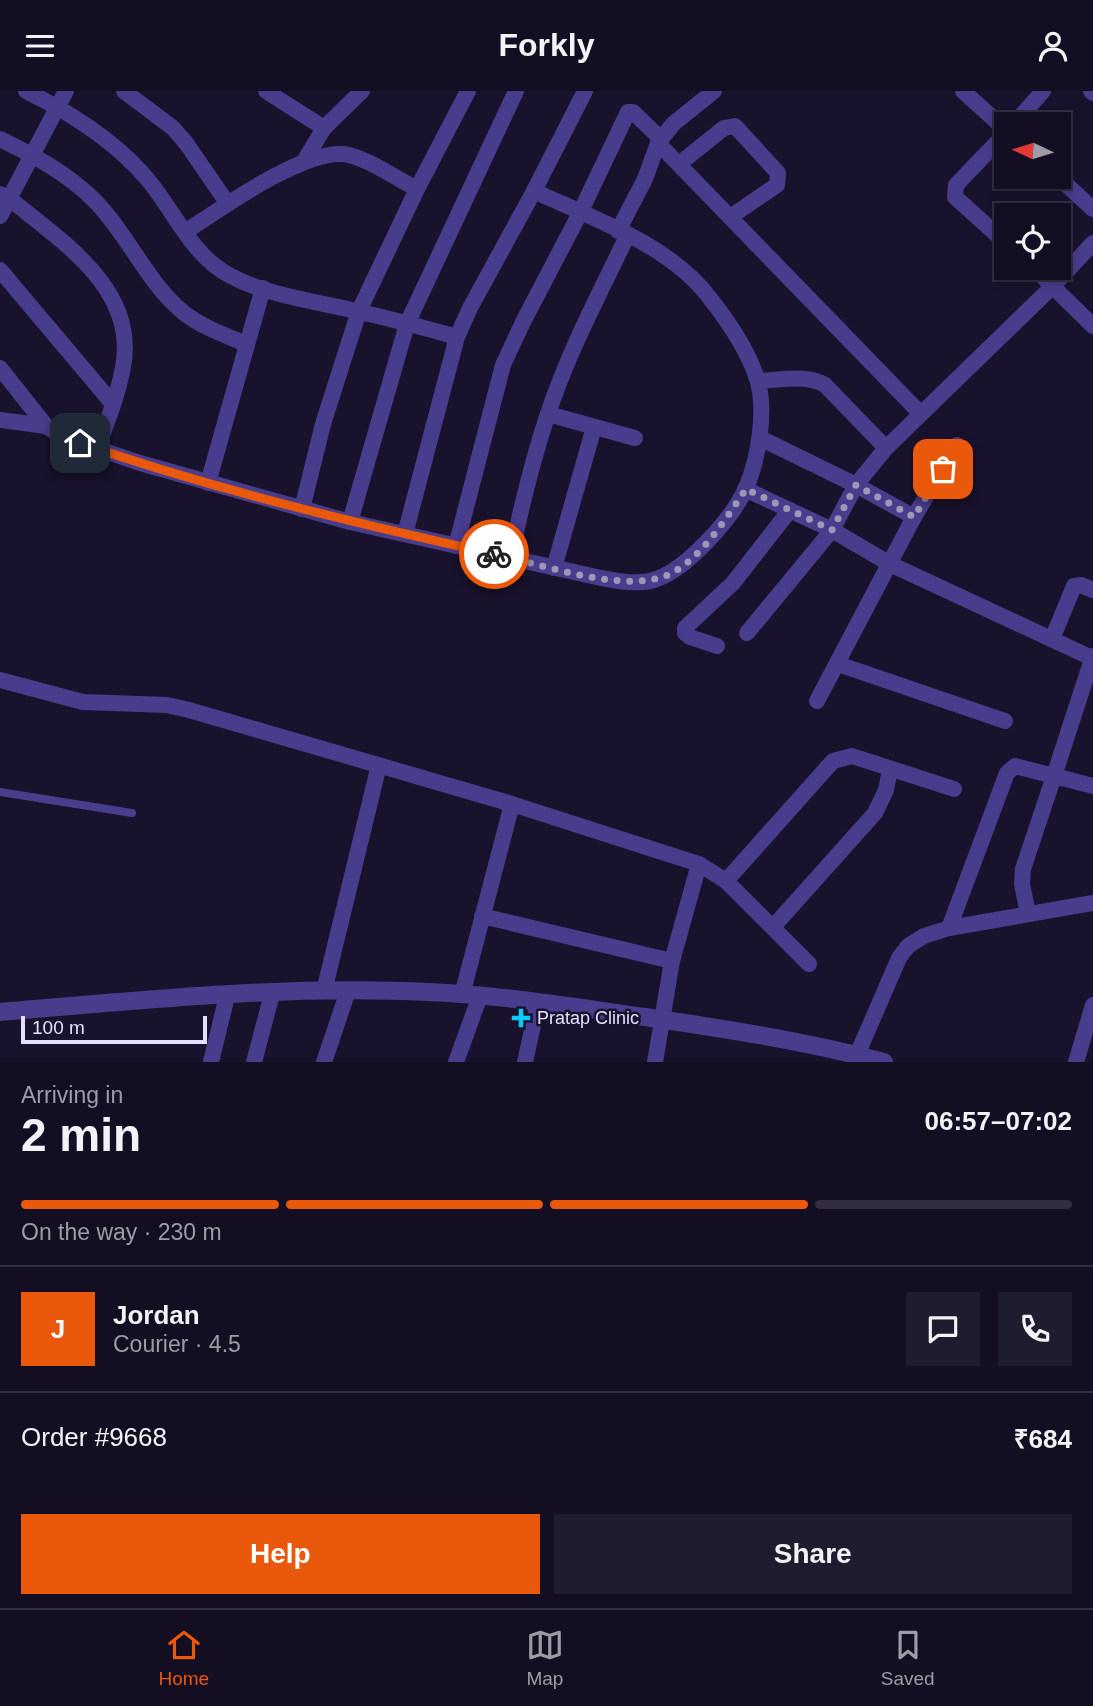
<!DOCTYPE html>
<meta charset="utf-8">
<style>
body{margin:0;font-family:Helvetica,sans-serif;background:#201c2f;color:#f1f3f6;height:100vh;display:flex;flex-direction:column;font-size:26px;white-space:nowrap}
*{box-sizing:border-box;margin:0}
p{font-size:23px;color:#9d9ca5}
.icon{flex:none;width:38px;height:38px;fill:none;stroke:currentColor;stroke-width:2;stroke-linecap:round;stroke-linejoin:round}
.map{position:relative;height:971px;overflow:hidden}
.side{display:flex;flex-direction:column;background:#130e22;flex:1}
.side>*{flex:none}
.needle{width:46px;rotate:274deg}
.controls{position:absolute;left:994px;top:21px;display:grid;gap:14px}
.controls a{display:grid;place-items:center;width:77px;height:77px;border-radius:0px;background:#130e22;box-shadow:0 4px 10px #0003,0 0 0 2px #322e40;font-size:35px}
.scale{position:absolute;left:21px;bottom:18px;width:186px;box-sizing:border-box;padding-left:7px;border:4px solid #e5deff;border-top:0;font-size:19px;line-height:24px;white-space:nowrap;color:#e5deff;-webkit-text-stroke:5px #19122d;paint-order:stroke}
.pin{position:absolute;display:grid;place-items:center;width:60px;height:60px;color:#fff;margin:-30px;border-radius:14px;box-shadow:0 4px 10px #0006}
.courier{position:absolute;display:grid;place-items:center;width:70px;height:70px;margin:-35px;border:5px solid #ea580c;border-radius:50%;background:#fff;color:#222;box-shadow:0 2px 9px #0007}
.head em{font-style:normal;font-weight:700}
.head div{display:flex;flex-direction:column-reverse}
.head{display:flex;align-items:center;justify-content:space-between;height:119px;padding:0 21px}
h1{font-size:46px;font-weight:700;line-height:52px}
.bar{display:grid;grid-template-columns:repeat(4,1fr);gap:10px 7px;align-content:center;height:84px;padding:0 21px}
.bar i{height:9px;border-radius:5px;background:#322e40}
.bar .current{background:#ea580c}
.bar p{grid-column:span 4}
.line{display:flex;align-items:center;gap:18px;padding:0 21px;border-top:2px solid #322e40}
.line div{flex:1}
.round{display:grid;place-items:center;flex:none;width:74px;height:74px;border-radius:0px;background:#201c2f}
.cta{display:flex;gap:14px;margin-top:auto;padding:14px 21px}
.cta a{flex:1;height:80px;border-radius:0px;background:#ea580c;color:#fff;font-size:28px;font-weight:700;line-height:80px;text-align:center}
.cta a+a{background:#201c2f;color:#f1f3f6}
header{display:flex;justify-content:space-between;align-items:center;height:91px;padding:0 21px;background:#130e22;font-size:32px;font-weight:700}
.tabs{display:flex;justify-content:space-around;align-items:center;height:98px;border-top:2px solid #322e40;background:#130e22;font-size:19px;color:#9d9ca5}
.tabs a{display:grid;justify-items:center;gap:4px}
.tabs .current{color:#ea580c}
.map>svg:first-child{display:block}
</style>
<header><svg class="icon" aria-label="menu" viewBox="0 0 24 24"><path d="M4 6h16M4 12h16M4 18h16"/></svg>Forkly<svg class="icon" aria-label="person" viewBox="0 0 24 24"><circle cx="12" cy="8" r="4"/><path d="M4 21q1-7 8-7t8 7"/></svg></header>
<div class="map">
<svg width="1093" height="971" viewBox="0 0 1093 971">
<rect width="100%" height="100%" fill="#19122d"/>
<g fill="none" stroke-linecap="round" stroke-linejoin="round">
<!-- service -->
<polyline stroke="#483c8c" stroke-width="8" points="0,701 132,722"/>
<!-- minor -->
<g stroke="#483c8c" stroke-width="16">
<path d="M 26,0 C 71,22 117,51 149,90 C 171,117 187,152 214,174 C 249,203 317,210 360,221 C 392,228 425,237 457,246"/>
<polyline points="124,0 173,37 186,52 228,113"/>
<polyline points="266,0 324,37"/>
<polyline points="963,0 1006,39"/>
<polyline points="1091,0 1093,2"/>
<polyline points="1014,33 1043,0"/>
<polyline points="1006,42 956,94 955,106 1006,152"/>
<path d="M 0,48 C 33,64 67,82 94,109 C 128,143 147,192 184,222 C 202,236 225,244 246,253"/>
<polyline points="658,52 921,323"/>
<polyline points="303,72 324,37 362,0"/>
<polyline points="679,73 724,37 735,35 778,82 777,94 730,126"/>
<polyline points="1058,86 1093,118"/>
<path d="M 0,103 L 10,108 C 62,151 138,198 123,276 C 118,304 107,331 97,358"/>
<polyline points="0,125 66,0"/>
<polyline points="618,140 645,88 658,52 673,33 714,0"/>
<path d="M 185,141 C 220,118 309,54 349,64 C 372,70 396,87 417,98"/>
<polyline points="1034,177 1093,235"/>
<polyline points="0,179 113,313"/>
<path d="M 0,277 L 46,335 L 63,346 L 140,372 L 350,431 L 601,487 C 618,490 637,494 654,489 C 686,479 732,428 746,397 C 758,369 767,319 757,288 C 748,259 728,230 709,206 C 670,154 592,127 534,100"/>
<path d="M 758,290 C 780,289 806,283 825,294 L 886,357"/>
<polyline points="548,323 635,347"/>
<polyline points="0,329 46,335"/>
<polyline points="760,347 856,394 886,357 1053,195 1093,152"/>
<polyline points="208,392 263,197"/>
<polyline points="745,398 832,439 890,473 1092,567"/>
<polyline points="302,418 323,333 359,220 417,98 468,0"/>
<polyline points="350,431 407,233 516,0"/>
<polyline points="405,443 457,246 470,217 534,100 585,0"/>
<polyline points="456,455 503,274 523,231 580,122 628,21 633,21 661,48"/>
<path d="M 510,467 C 522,414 534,362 552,311 C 572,254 601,200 627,145"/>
<polyline points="554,477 594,336"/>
<polyline points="747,542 832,439 856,394 914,426"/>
<polyline points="1052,548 1074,495 1081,494 1093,499"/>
<polyline points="717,555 690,546 685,542 685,537 733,492 790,419"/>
<polyline points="838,573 1005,630"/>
<polyline points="0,589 83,611 167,614 189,619 512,713 699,773 672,870 655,971"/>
<polyline points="817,610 914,426 957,354"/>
<polyline points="699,773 726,790 809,873"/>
<polyline points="726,790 833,670 852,665 954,698"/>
<polyline points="1028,823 1022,793 1023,778 1054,685 1093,695"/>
<polyline points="482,825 672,870"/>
<polyline points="773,836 875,722 886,699 890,678"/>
<polyline points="949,837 1007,682 1015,675 1054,685 1093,565"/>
<polyline points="324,900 379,674"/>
<polyline points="462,904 512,713"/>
<polyline points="857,964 899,867 908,855 924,845 949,837 1093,812"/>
<polyline points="211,971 227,905"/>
<polyline points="254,971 272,903"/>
<polyline points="324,971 348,900"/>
<polyline points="456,971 480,905"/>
<polyline points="525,971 538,912"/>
<polyline points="1076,971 1093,914"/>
</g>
<!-- tertiary -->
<path stroke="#483c8c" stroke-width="18" d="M 0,921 C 142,909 286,894 429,901 C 501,904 574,916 645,926 C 726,938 805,950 884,971"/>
</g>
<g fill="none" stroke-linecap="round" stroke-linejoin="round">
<!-- done -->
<path stroke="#9e97b6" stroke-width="7" stroke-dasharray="0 12.6" d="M 494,463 C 541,473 629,505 672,482 C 704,464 726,427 746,398 L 832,439 L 856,394 L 914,426 L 943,378"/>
<!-- route -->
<path stroke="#ea580c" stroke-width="9" d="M 80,352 C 216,399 354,432 494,463"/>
</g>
<!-- markers -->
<path fill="#0acbff" stroke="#19122d" stroke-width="2.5" d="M517.5 916.5h7v7h7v7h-7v7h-7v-7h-7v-7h7z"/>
<g text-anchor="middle" stroke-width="5" stroke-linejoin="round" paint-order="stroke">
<!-- poi labels -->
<g font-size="18" fill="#e5deff" stroke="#19122d" text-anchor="start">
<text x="537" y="933">Pratap Clinic</text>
</g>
</g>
</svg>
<div class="controls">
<a><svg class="needle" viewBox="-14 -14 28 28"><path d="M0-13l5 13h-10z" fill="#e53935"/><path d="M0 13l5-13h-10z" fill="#9d9ca5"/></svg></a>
<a><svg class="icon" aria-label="locate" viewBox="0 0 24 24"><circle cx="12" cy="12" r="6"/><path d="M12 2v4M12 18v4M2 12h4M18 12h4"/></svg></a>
</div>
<div class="scale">100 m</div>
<div class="pin" style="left:943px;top:378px;background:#ea580c"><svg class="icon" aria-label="bag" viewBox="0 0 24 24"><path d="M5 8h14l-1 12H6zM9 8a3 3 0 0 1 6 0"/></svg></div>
<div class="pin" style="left:80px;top:352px;background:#1f2937"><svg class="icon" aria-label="home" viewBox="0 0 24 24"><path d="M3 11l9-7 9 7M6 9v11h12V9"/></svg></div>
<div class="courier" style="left:494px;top:463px"><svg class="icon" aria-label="bike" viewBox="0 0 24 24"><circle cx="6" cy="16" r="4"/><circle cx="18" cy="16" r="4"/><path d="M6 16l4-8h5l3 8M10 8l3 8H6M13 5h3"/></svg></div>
</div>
<section class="side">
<div class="head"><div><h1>2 min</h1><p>Arriving in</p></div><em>06:57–07:02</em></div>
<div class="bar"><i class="current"></i><i class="current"></i><i class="current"></i><i></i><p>On the way · 230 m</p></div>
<div class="line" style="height:126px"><b class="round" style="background:#ea580c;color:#fff">J</b><div><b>Jordan</b><p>Courier · 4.5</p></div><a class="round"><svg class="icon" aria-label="chat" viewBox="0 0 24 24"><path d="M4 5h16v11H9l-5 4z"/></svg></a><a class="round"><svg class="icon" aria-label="phone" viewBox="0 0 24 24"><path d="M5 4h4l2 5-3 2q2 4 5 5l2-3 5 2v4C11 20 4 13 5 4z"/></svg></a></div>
<div class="line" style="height:91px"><div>Order #9668</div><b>₹684</b></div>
<div class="cta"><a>Help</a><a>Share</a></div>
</section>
<nav class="tabs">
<a class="current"><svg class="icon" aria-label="home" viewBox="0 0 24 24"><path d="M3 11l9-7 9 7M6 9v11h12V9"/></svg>Home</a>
<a><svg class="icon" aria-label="map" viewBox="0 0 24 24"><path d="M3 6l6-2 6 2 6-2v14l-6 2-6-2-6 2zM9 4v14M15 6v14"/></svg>Map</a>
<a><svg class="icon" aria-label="saved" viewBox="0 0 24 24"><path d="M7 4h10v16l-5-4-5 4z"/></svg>Saved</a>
</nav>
